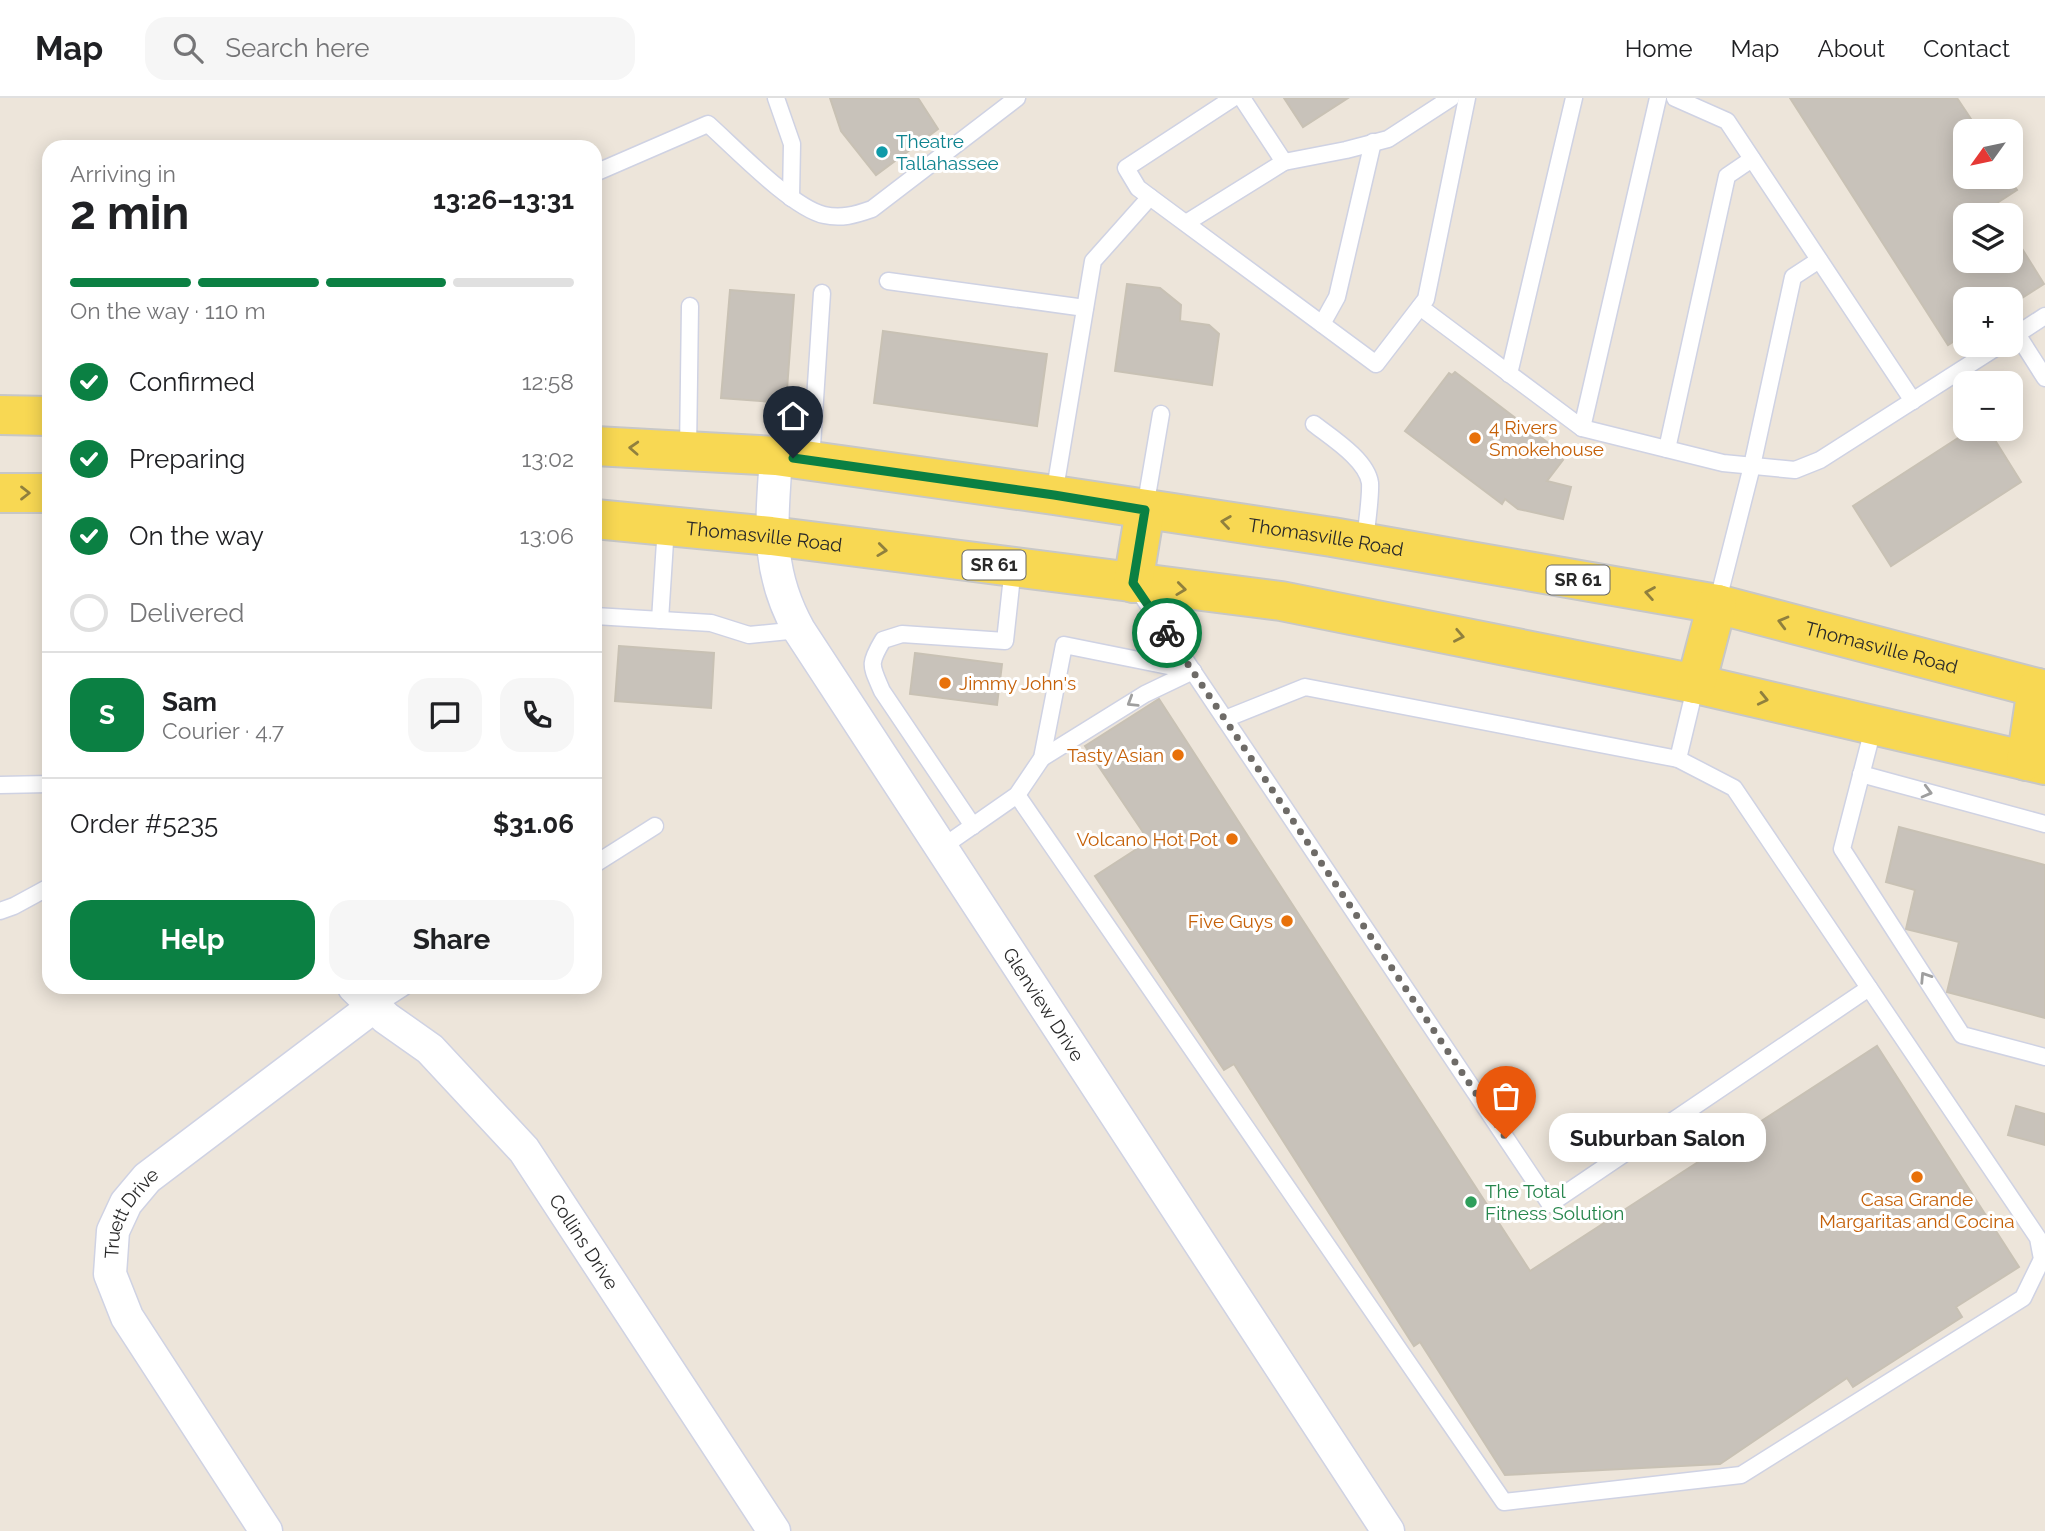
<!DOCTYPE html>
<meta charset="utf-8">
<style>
body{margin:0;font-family:Raleway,sans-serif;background:#f6f6f6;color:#202124;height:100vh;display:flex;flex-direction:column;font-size:26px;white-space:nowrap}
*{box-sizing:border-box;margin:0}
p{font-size:23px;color:#757577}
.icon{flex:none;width:38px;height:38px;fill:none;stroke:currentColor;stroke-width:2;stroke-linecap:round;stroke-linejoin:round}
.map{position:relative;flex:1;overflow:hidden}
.drawer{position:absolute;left:42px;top:42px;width:560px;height:854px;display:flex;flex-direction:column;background:#fff;border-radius:21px;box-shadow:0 4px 18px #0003}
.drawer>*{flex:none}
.needle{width:46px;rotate:237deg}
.controls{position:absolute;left:1953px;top:21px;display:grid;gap:14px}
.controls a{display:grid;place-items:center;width:70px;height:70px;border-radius:14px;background:#fff;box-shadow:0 4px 18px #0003;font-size:35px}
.pin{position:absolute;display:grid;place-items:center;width:60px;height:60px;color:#fff;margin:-72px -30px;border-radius:50% 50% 50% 0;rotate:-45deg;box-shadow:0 0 7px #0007}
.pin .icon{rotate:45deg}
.courier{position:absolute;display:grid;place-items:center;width:70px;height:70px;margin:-35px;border:5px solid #0b8043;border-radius:50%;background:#fff;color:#222;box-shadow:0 2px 9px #0007}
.bubble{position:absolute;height:49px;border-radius:21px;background:#fff;box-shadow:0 4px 18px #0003;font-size:23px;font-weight:700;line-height:49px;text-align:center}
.headline em{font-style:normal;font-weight:700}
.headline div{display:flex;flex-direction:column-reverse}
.headline{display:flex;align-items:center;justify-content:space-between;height:119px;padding:0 28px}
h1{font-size:46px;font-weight:700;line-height:52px}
.bar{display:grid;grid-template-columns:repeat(4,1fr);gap:10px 7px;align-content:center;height:84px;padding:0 28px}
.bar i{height:9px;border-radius:5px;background:#e0e0e0}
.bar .selected{background:#0b8043}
.bar p{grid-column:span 4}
.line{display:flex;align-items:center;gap:18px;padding:0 28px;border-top:2px solid #e0e0e0}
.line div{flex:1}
.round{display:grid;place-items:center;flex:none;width:74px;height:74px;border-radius:21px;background:#f6f6f6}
ol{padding:0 28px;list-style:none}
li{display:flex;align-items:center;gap:21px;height:77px}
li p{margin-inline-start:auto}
li .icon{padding:7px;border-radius:50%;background:#0b8043;color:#fff;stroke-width:4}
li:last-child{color:#757577}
li i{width:38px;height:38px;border:4px solid #e0e0e0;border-radius:50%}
.primary-button{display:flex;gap:14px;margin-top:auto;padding:14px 28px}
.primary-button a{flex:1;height:80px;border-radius:21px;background:#0b8043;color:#fff;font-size:28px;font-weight:700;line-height:80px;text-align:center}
.primary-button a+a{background:#f6f6f6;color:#202124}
header{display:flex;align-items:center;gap:42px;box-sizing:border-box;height:98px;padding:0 35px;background:#fff;border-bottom:2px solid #e0e0e0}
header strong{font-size:33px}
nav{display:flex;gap:38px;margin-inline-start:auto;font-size:24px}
.search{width:490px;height:63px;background:#f6f6f6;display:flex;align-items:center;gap:18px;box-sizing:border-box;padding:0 24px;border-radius:21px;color:#757577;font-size:26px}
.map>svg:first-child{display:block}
</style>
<header>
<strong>Map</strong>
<div class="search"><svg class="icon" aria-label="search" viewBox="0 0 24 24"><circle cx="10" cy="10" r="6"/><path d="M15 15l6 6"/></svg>Search here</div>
<nav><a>Home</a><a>Map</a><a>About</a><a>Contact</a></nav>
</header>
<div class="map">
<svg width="2045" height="1433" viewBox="0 0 2045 1433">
<rect width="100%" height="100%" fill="#ede5da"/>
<!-- building -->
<g fill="#c8c2ba" stroke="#c8c1b4" stroke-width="2">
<polygon points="830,0 918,0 938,31 876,77 841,33"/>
<polygon points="1284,0 1348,0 1303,29"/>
<polygon points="1790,0 1957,0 1979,33 1965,33 1965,79 2008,79 2017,92 1994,107 2000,117 1965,117 1965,163 2011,163 2011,133 2044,186 2011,207 2011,201 1965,201 1965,236 1948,247"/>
<polygon points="1127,186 1160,190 1181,207 1180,223 1209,227 1219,236 1212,287 1115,273"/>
<polygon points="730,192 794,197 786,305 721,300"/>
<polygon points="883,233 1047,256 1037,328 874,305"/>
<polygon points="1455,274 1551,347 1548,350 1563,362 1547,383 1571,389 1563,421 1518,411 1505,401 1502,406 1405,333 1449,275 1452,277"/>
<polygon points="1972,331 1988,331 2021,384 1891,468 1853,408"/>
<polygon points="619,548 714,555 711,610 615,603"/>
<polygon points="915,555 1002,566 997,607 910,596"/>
<polygon points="1159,601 1530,1173 1877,948 2019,1169 1956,1209 1962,1219 1853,1289 1847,1280 1720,1366 1505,1377 1420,1244 1414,1248 1234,966 1224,972 1095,778 1149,743 1085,648"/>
<polygon points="1899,729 2045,767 2045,920 1947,894 1959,844 1906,831 1915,792 1886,784"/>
<polygon points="2016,1008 2045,1016 2045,1047 2008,1037"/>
</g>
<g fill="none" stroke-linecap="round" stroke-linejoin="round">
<defs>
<g id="lane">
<polyline points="776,0 792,46 791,100"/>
<polyline points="1233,0 1126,70 1138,90 1150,99 1376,266 1426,201 1467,0"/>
<polyline points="1242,0 1284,64"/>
<polyline points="1675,0 1727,23 1913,303"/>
<path d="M 595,75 L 708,26 C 734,49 792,110 824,117 C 841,121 855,117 872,111 L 1017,0"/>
<polyline points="1186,125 1284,64 1346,52 1388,41 1451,0"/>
<polyline points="888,183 1085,210"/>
<polyline points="1420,209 1582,330 1723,365 1795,372 1820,362 2000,247"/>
<polyline points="1322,226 1337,199 1373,44"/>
<polyline points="2017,236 2045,280"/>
<polyline points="2011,240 2045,218"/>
<polyline points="1509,276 1574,0"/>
<path d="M 1314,326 C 1332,340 1367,362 1370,385 C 1371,400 1366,429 1365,445"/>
<polyline points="1582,330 1658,0"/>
<polyline points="1667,351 1727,78 1752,61"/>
<polyline points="688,353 690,208"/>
<polyline points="811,363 822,195"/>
<polyline points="1054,397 1093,163 1150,99"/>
<polyline points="1145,410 1161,316"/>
<polyline points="1137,490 1550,1106 1869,890"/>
<polyline points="1717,506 1752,368 1793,179 1819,162"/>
<polyline points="595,518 711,525 749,537 799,532"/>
<polyline points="660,522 666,428"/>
<polyline points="1874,627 1842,751 1962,937 2045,959"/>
<polyline points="1042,660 1145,596 1193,573"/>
<polyline points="1678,661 1696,586"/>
<polyline points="1861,676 2045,726"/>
<polyline points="0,687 49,686"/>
<polyline points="1017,697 1504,1404 1741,1377 2023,1200 2042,1161 2038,1140 1734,690 1678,661 1305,589 1225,621"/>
<path d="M 973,728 L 882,593 C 871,567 868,567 883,542 L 902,536 L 1005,543 L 1013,469"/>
<polyline points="941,750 1017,697 1042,660 1064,547 1193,573"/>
<polyline points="595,766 655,728"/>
<polyline points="0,813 14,808 49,789"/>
<polyline points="373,909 404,889"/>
</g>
<g id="street">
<path id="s1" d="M 776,358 C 772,424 765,471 799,532 L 1388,1433"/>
<path id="s2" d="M 354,889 L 386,920 L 430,951 L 524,1052 L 774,1433"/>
<path id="s3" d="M 266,1433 L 127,1219 L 110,1176 L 113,1133 L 126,1105 L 147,1080 L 373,909"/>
</g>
<g id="primary">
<polyline points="0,317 49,318"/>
<path id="s4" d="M 595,348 L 776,358 L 1054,397 L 1332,439 L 1717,506 L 2045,592"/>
<polyline points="0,395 49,395"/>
<path id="s5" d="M 595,421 L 771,438 L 1281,503 L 1696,586 L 2045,667"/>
<polyline points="1133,485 1145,412"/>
<polyline points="1696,586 1717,506"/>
<polyline points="2026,663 2037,590"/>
</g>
</defs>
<!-- lane casing -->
<use href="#lane" stroke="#cfd2e3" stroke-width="19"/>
<!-- street casing -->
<use href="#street" stroke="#cfd2e3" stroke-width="35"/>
<!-- primary casing -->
<use href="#primary" stroke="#c7c7c7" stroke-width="42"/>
<!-- lane -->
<use href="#lane" stroke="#fff" stroke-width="16"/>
<!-- street -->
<use href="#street" stroke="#fff" stroke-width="32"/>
<!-- primary -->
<use href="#primary" stroke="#f8d853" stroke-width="38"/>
</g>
<!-- one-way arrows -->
<defs><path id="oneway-chevron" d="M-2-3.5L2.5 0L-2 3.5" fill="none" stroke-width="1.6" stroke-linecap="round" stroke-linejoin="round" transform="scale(1.75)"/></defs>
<g stroke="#90803e">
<use href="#oneway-chevron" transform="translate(634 350) rotate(-177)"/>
<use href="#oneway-chevron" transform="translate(25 395)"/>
<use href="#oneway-chevron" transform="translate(1226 424) rotate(-172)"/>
<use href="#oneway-chevron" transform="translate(882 452) rotate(7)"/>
<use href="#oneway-chevron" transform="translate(1181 491) rotate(7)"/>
<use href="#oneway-chevron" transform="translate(1650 495) rotate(-170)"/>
<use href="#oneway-chevron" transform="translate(1783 524) rotate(-165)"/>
<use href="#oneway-chevron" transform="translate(1459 538) rotate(11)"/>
<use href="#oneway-chevron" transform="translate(1763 601) rotate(13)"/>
</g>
<g stroke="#9f9f9f">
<use href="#oneway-chevron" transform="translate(1132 604) rotate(148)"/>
<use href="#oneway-chevron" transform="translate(1927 694) rotate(15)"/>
<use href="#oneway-chevron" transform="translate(1925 879) rotate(-123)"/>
</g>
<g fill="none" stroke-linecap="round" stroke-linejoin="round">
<!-- done -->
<polyline stroke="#6e6b67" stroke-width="7" stroke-dasharray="0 12.6" points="1167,535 1506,1040"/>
<!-- route -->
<polyline stroke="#0b8043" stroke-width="9" points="793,360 1054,397 1145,412 1133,485 1167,535"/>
</g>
<!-- markers -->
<circle fill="#0f9aa8" stroke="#fff" stroke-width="2.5" cx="882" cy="54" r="7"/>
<g fill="#e8710a" stroke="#fff" stroke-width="2.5">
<circle cx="1475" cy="340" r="7"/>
<circle cx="945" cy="585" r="7"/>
<circle cx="1178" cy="657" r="7"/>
<circle cx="1232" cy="741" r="7"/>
<circle cx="1287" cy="823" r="7"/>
<circle cx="1917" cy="1079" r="7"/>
</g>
<circle fill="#2e9e5b" stroke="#fff" stroke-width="2.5" cx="1471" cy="1104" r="7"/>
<g text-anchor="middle" stroke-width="6" stroke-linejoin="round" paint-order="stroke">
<!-- shield labels -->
<g fill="#fff" stroke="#696969" stroke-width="2">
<rect x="962.5" y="452.5" width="63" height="29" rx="5"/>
<rect x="1546.5" y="467.5" width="63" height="29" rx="5"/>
</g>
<g font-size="18" font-weight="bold" fill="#292929">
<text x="994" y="473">SR 61</text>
<text x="1578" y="488">SR 61</text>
</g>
<!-- culture labels -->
<g font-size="19" fill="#0d838f" stroke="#fff" text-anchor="start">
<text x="896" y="50">Theatre<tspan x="896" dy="22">Tallahassee</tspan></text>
</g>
<!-- food labels -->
<g font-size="19" fill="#c56008" stroke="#fff" text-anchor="end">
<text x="1489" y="336" text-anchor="start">4 Rivers<tspan x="1489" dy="22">Smokehouse</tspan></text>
<text x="959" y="592" text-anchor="start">Jimmy John's</text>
<text x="1164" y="664">Tasty Asian</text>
<text x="1218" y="748">Volcano Hot Pot</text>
<text x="1273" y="830">Five Guys</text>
<text x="1917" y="1108" text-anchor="middle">Casa Grande<tspan x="1917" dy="22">Margaritas and Cocina</tspan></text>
</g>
<!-- street labels -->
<g font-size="19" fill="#292929" stroke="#fff">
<text dy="7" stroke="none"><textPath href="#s5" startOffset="170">Thomasville Road</textPath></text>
<text dy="7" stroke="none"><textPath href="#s4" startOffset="737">Thomasville Road</textPath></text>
<text dy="7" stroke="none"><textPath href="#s4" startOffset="1304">Thomasville Road</textPath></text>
<text dy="7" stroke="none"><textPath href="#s1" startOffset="626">Glenview Drive</textPath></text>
<text dy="7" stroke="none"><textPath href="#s3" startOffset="368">Truett Drive</textPath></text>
<text dy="7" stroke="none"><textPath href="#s2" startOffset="346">Collins Drive</textPath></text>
</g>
<!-- leisure labels -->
<g font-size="19" fill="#27864d" stroke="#fff" text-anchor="start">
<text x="1485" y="1100">The Total<tspan x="1485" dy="22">Fitness Solution</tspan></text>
</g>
</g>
</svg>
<div class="controls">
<a><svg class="needle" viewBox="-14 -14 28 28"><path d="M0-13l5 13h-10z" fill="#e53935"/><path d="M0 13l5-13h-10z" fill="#757577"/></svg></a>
<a><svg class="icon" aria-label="layers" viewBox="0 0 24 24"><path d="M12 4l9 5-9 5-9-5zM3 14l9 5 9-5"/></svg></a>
<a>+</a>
<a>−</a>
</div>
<div class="pin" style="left:1506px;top:1040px;background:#ea580c"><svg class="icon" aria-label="bag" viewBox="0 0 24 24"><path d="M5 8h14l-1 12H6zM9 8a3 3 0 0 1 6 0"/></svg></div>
<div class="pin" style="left:793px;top:360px;background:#1f2937"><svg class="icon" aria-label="home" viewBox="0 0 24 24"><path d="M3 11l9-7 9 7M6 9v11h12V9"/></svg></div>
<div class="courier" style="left:1167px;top:535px"><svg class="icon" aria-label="bike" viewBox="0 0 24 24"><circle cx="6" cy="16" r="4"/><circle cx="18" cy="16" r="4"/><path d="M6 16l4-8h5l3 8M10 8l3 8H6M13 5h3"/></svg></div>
<div class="bubble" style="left:1549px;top:1015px;width:217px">Suburban Salon</div>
<section class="drawer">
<div class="headline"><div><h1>2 min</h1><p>Arriving in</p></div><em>13:26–13:31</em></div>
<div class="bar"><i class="selected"></i><i class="selected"></i><i class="selected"></i><i></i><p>On the way · 110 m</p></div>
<ol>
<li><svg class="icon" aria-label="check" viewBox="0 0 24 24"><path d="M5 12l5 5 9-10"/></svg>Confirmed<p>12:58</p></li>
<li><svg class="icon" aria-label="check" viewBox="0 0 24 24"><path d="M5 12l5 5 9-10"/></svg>Preparing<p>13:02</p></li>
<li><svg class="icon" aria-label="check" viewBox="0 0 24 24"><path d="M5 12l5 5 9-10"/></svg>On the way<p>13:06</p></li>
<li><i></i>Delivered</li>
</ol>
<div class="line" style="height:126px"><b class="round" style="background:#0b8043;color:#fff">S</b><div><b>Sam</b><p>Courier · 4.7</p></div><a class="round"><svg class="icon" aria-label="chat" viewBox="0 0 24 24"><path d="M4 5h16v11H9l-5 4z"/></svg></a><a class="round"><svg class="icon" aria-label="phone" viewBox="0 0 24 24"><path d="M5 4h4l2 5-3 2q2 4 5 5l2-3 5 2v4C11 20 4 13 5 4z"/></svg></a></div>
<div class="line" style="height:91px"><div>Order #5235</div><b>$31.06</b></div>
<div class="primary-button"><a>Help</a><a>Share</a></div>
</section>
</div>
